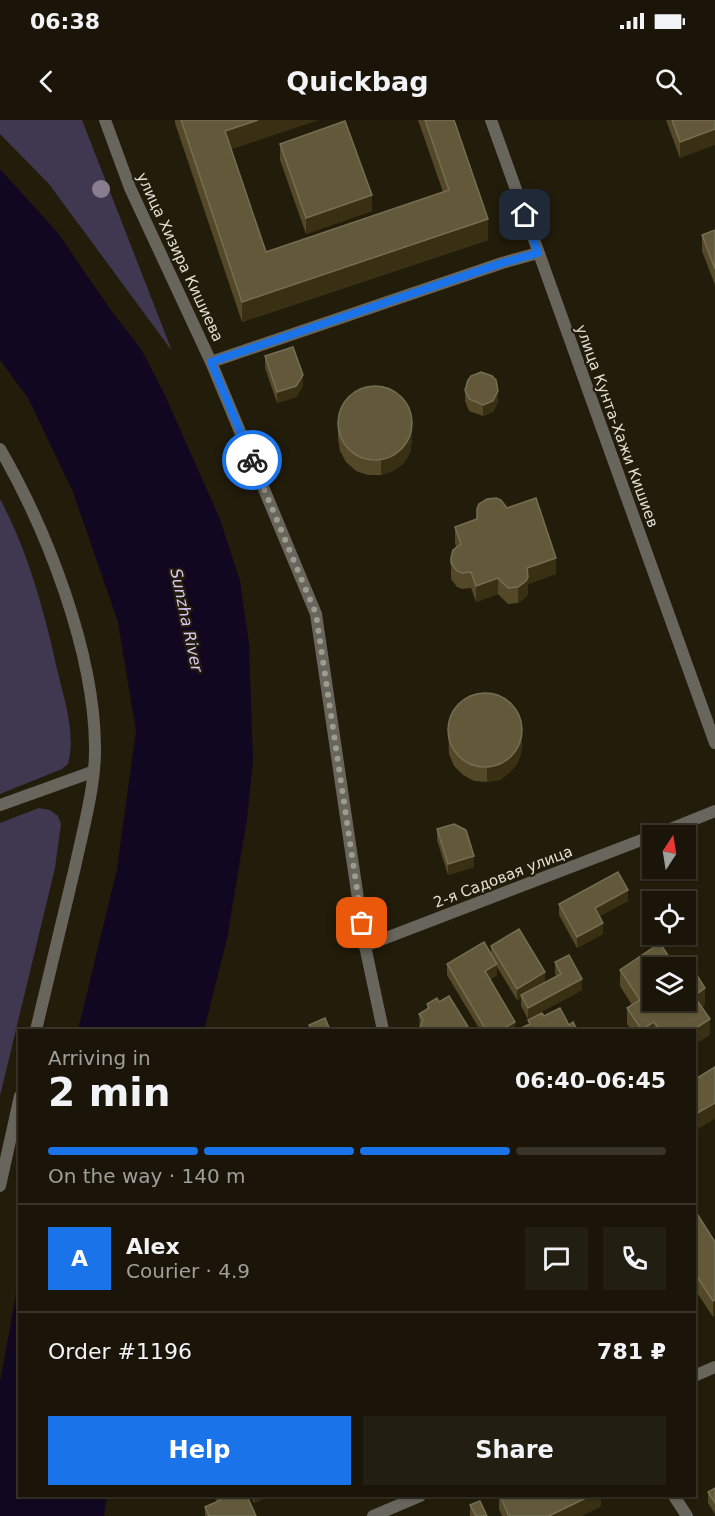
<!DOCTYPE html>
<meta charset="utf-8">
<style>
body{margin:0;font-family:"DejaVu Sans",sans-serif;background:#231e12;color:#f1f3f6;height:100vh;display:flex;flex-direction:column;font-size:22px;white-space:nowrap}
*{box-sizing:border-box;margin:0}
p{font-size:20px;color:#9f9f9c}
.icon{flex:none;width:33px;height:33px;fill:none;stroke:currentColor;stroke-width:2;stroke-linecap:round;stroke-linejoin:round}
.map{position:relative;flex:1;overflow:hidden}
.details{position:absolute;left:18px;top:909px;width:678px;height:468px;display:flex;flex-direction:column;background:#1a1508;border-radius:0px;box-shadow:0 2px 4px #0004,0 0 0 2px #383429}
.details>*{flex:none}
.needle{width:39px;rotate:12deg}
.fabs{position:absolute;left:642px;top:705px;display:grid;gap:12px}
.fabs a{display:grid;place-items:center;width:54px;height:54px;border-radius:0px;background:#1a1508;box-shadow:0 2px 4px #0004,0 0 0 2px #383429;font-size:30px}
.pin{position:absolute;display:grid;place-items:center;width:51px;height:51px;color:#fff;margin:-26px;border-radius:12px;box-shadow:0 3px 9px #0006}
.courier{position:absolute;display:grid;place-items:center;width:60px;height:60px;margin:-30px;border:4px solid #1a73e8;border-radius:50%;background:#fff;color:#222;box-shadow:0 2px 8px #0007}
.head em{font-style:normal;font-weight:800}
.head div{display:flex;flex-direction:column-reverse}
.head{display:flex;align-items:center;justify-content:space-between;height:102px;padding:0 30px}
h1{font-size:39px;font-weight:800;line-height:45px}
.bar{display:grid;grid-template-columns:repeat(4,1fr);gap:9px 6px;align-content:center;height:72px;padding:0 30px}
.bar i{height:8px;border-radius:4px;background:#383429}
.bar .current{background:#1a73e8}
.bar p{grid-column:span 4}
.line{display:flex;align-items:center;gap:15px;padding:0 30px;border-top:2px solid #383429}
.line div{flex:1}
.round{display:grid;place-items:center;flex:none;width:63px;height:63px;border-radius:0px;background:#231e12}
.action{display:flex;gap:12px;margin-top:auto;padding:12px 30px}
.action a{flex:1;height:69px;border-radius:0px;background:#1a73e8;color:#fff;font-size:24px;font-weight:800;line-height:69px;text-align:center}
.action a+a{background:#231e12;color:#f1f3f6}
.status{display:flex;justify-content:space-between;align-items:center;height:42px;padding:0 30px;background:#1a1508;direction:ltr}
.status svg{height:16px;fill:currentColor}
header{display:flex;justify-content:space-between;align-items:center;height:78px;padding:0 30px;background:#1a1508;font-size:27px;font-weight:800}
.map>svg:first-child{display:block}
</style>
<div class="status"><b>06:38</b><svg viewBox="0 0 49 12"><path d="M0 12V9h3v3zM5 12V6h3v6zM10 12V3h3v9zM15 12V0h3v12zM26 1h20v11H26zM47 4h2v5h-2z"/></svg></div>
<header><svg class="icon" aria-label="back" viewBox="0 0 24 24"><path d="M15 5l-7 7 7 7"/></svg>Quickbag<svg class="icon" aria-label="search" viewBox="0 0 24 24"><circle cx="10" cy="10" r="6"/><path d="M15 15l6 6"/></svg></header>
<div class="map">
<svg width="715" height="1396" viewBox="0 0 715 1396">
<rect width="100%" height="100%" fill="#221c0a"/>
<!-- green -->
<g fill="#403750">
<polygon points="0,0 82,0 172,231 49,64 0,14"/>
<path d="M 0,379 C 29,433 45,494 58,553 C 65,582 76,615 68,644 L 62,649 L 0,674 Z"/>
<polygon points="39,688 50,690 58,696 61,704 55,748 0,976 0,703"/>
</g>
<!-- water -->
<g fill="#120721">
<polygon points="0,49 58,113 110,189 141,229 163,271 220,399 240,461 249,524 253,641 247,699 227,819 204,910 78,910 117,749 136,611 118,502 73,372 28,278 0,240"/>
<polygon points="19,1158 20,1376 107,1376 104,1396 0,1396 0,1262"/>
</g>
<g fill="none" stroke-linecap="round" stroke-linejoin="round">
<!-- service -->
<g stroke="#68655c" stroke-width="12">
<polyline points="211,242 502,143 538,133"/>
<path d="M 0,329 C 47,410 94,531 95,626 C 96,663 83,710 75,747 C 62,801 49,856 36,910"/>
<polyline points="0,685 92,652"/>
<polyline points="0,1066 20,976"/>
</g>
<!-- minor -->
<g stroke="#68655c" stroke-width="12">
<polyline points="105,0 130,68 211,242 316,494 365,826 383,910"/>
<polyline points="491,0 715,623"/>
<polyline points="653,716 715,691"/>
<polyline points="365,826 652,716"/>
<polyline points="674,1376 687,1396"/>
</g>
<!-- tertiary -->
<g stroke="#68655c" stroke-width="12">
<polyline points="694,1256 715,1247"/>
<polyline points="373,1396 420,1376"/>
</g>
</g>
<!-- trees -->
<circle fill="#897d90" cx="101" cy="69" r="9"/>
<!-- wall -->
<g fill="#534827">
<polygon points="175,0 318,0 231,29 266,132 443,72 418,0 454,0 488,120 242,202 175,3"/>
<polygon points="666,0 715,0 680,38"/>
<polygon points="280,24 372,91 306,114 280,40"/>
<polygon points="715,110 715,165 702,131 702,115"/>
<polygon points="265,236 303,266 296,277 277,283 265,248"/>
<polygon points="465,270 498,282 493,292 483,296 469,291 465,281"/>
<polygon points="338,303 412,320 410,333 403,344 393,351 381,355 368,355 356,351 346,342 340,331 338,319"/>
<polygon points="477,389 556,454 528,464 528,473 526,477 518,483 508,484 498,474 476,482 471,468 462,469 457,467 451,459 451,438 456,427 455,423 455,407 477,399"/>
<polygon points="448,605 522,622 521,634 517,644 509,653 500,660 487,662 474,661 463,655 454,646 449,634"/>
<polygon points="437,709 474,747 448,755 437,720"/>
<polygon points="628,781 599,796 603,814 577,828 559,795 559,784"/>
<polygon points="491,826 545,862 556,856 555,853 555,842 582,870 528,899 521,886 521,878 517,880 497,847 497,855 490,860 515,910 480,910 447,855 447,844 491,833"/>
<polygon points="652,848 705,884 702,887 710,915 694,910 632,910 627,904 627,888 632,885 620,866 620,850"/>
<polygon points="439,882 470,910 420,910 419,894 427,889 427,884"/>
<polygon points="694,1089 715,1122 713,1197 694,1168"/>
<polygon points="715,1368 715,1394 708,1383 708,1372"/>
<polygon points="214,1376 247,1376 256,1396 205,1396 205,1387 217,1382"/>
<polygon points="251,1376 271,1376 254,1383"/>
<polygon points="499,1376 601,1376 601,1386 581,1396 502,1396 499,1389"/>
<polygon points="470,1385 487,1396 470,1396"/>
</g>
<!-- shaded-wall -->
<g fill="#393014">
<polygon points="258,0 318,0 225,31 225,11"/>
<polygon points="715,9 715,25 680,38 680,22"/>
<polygon points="372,75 372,91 306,114 306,98"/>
<polygon points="488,99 488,120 242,202 242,182"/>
<polygon points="303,255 303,266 296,277 277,283 277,272"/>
<polygon points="498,271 498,282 493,292 483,296 483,285"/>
<polygon points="412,304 412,320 410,333 403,344 393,351 381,355 381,339"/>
<polygon points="556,438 556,454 528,464 528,473 526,477 518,483 518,467 527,448"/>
<polygon points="498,458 498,474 476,482 476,466"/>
<polygon points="522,606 521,634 517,644 509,653 500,660 487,662 487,646"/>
<polygon points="474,736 474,747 448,755 448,744"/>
<polygon points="628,770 628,781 595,799 595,788"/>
<polygon points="603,803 603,814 577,828 577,817"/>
<polygon points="497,844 497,855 485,862 485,851"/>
<polygon points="545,852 545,863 521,875 521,878 517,880 517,869"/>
<polygon points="582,859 582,870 528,899 528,888"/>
<polygon points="705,868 705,884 694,892 694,876"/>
<polygon points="710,899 710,915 694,925 694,910 693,910"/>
<polygon points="515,902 515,910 501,910"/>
<polygon points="654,902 654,910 642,910"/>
<polygon points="715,983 715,999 694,1011 694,995"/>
<polygon points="715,1180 715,1196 713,1197 713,1181"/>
<polygon points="194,1376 203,1376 194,1379"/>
<polygon points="254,1376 271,1376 254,1383"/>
<polygon points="590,1376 601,1376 601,1386 581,1396 549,1396"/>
</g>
<!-- building -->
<g fill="#62593a" stroke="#766e52" stroke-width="1.5">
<polygon points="181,0 258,0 225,11 266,132 449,70 425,0 454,0 488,99 242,182"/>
<polygon points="672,0 715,0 715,9 680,22"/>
<polygon points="345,1 372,75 306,98 280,24"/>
<polygon points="715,110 715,149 702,115"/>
<polygon points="293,227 303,255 296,266 277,272 265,236"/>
<polygon points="481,252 492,256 496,260 498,271 493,281 483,285 469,279 465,270 468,260 471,256"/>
<circle cx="375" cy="303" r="37"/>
<polygon points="496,378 501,380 507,388 536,378 556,438 527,448 528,457 526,461 518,467 508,468 498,458 476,466 471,452 462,453 457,451 451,443 451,438 453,430 461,424 455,407 477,399 477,389 479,384 487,379"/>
<circle cx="485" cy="610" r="37"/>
<polygon points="454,704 466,710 474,736 448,744 437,709"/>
<polygon points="618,752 628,770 595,788 603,803 577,817 559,784"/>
<polygon points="519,809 545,852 517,869 491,826"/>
<polygon points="484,822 497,844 485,851 515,902 501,910 486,910 447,844"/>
<polygon points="660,823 676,848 652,848 652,880 686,880 686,849 691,846 705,868 694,876 710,899 693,910 660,910 654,902 642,910 627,888 640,880 620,850"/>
<polygon points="569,835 582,859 528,888 521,875 561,854 555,842"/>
<polygon points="449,876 470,910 423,910 420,907 423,900 419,894 429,888 427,884 437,878 439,882"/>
<polygon points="560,888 569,905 573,902 577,910 517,910 530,904 528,900 542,893 544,896"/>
<polygon points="325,898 330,910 312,910 309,905"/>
<polygon points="715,947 715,983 694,995 694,960"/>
<polygon points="694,1089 715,1122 715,1180 713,1181 694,1152"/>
<polygon points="715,1368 715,1383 708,1372"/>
<polygon points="219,1376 247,1376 256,1396 209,1396 205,1387 221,1380"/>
<polygon points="500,1376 590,1376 549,1396 509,1396"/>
<polygon points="480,1381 487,1396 476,1396 470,1385"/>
</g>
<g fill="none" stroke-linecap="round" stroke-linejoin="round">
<!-- done -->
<polyline stroke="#9f9b8d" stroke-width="6" stroke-dasharray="0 10.8" points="252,340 316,494 362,803"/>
<!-- route -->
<polyline stroke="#1a73e8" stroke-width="8" points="252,340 211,242 502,143 538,133 525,95"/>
</g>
<g text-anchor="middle" stroke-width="4.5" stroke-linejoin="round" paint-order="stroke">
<!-- street labels -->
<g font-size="15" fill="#e3e0d4" stroke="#221c0a">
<text transform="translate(180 137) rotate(65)" y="5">улица Хизира Кишиева</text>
<text transform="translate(617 306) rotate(70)" y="5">улица Кунта-Хажи Кишиев</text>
<text transform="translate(503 757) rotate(-21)" y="5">2-я Садовая улица</text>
</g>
<!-- water labels -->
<g font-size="16" font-style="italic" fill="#d8c7f6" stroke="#221c0a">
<text transform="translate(187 500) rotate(78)" y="6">Sunzha River</text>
</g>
</g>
</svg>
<div class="fabs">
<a><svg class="needle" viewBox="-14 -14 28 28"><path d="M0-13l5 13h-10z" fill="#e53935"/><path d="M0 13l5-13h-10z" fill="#9f9f9c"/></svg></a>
<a><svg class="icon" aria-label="locate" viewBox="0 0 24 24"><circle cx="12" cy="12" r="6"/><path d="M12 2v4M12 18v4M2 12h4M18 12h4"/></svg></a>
<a><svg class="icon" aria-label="layers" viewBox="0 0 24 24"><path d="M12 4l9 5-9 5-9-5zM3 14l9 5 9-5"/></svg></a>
</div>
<div class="pin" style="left:362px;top:803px;background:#ea580c"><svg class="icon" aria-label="bag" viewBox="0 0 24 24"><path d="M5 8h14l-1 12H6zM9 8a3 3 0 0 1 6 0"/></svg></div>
<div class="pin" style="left:525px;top:95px;background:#1f2937"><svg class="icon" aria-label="home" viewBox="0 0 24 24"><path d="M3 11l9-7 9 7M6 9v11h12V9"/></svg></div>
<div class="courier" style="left:252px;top:340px"><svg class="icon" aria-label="bike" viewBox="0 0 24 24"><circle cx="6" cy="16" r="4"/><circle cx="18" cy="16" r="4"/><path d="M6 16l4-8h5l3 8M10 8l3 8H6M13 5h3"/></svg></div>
<section class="details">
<div class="head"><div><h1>2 min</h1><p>Arriving in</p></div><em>06:40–06:45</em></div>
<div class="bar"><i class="current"></i><i class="current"></i><i class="current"></i><i></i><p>On the way · 140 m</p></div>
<div class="line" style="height:108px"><b class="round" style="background:#1a73e8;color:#fff">A</b><div><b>Alex</b><p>Courier · 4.9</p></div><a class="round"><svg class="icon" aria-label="chat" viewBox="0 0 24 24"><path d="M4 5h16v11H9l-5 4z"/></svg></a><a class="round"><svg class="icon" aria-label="phone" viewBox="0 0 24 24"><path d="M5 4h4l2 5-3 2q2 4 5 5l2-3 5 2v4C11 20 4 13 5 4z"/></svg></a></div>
<div class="line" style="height:78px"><div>Order #1196</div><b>781 ₽</b></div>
<div class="action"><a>Help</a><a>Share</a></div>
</section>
</div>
